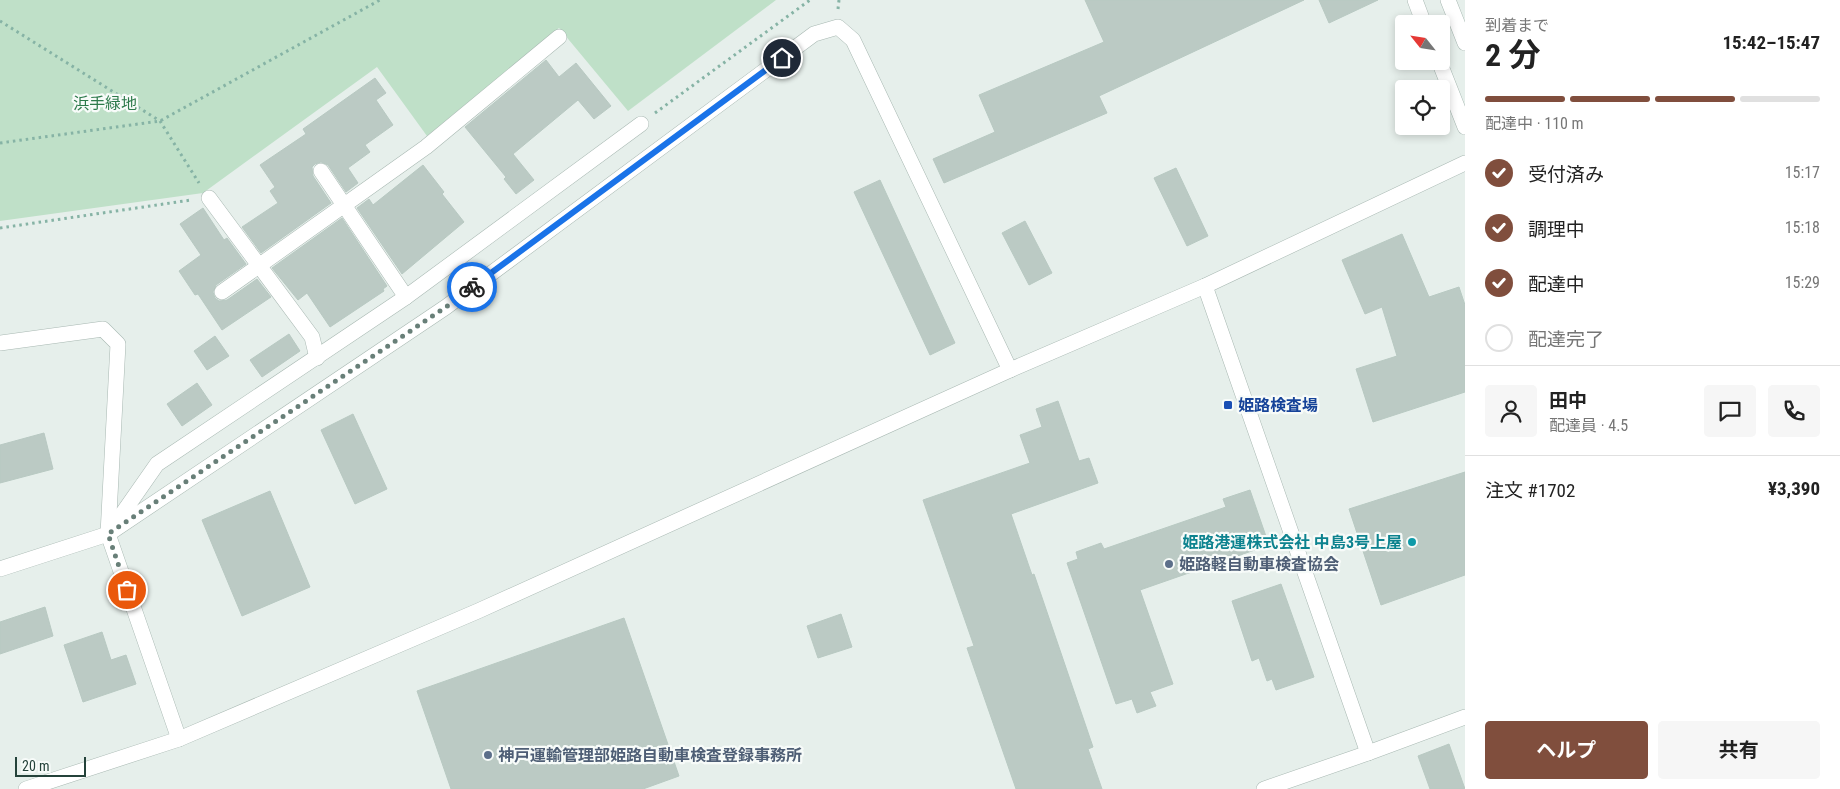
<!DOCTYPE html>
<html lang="ja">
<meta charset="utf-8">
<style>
body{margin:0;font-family:"Roboto Condensed","Noto Sans JP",sans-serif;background:#f6f6f6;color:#222;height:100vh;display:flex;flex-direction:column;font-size:19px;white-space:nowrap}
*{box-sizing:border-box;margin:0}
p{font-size:16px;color:#767676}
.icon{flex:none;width:28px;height:28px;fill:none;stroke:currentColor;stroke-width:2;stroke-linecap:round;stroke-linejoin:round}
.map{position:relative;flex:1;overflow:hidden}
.drawer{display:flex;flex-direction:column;background:#fff;width:375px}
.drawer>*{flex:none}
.needle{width:32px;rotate:300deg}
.tools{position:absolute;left:1395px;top:15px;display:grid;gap:10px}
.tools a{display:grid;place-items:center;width:55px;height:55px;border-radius:5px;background:#fff;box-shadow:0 2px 8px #0003;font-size:25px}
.scale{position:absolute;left:15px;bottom:12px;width:71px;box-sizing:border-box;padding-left:5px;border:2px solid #24423a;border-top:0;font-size:14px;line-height:18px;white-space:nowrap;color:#24423a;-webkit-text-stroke:4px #f7fbf9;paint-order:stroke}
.pin{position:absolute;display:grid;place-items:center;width:42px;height:42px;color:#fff;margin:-21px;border:2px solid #fff;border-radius:50%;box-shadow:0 1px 5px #0007}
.courier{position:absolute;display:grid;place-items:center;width:50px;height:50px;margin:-25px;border:4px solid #1a73e8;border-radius:50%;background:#fff;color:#222;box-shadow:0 1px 6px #0007}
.summary em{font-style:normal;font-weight:700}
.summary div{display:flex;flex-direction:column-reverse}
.summary{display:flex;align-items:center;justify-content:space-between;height:85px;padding:0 20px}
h1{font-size:32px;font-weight:700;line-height:38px}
.bar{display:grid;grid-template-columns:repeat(4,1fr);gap:8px 5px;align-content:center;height:60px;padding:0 20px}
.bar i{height:6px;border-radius:4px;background:#e0e0e0}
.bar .active{background:#804e3d}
.bar p{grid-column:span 4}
.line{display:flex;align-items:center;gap:12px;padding:0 20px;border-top:1px solid #e0e0e0}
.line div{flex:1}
.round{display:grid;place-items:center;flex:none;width:52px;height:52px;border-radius:5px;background:#f6f6f6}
ol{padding:0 20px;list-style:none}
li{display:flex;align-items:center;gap:15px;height:55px}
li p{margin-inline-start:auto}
li .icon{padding:5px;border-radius:50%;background:#804e3d;color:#fff;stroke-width:4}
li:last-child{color:#767676}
li i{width:28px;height:28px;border:2px solid #e0e0e0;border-radius:50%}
.button{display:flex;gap:10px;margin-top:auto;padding:10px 20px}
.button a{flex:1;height:58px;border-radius:5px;background:#804e3d;color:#fff;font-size:20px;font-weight:700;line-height:58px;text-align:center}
.button a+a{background:#f6f6f6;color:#222}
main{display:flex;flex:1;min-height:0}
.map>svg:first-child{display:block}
</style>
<main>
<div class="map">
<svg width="1465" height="789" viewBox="0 0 1465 789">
<rect width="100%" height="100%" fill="#e6efeb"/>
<!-- green -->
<polygon fill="#bfe0c8" points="0,0 776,0 628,111 559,28 427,136 377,67 203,193 0,221"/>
<!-- building -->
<g fill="#bbcac4" stroke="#b8c9c2">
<polygon points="1085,0 1304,0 1099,96 1107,113 944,183 933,159 995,132 979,95 1104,42"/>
<polygon points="1319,0 1378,0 1329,23"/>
<polygon points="546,60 559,77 576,63 611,106 594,119 578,100 513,154 534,180 516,194 504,179 506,177 465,127"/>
<polygon points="375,78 386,93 376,100 393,125 365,145 370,152 348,168 358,183 346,192 328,165 321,162 315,164 312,167 313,176 331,203 261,253 242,227 278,203 270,191 275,187 260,165 306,134 303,129"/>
<polygon points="423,165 444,192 442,194 464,222 402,274 357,208 369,199 373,205"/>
<polygon points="1176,168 1208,236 1187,246 1154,178"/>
<polygon points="880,180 955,343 930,355 854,192"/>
<polygon points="203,208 224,240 227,238 246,264 216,285 213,292 215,298 219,301 227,300 257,279 271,297 222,330 198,294 195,295 179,271 201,255 180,224"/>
<polygon points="342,218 387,286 383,289 384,291 330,327 307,293 298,300 272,268"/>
<polygon points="1025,221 1052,273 1029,285 1002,233"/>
<polygon points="1402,234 1429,297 1459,287 1465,305 1465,392 1373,422 1356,369 1397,356 1382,307 1365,314 1342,260"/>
<polygon points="289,334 300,351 262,377 250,360"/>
<polygon points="215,336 229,356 207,370 194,351"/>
<polygon points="197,383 212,405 182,426 167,404"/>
<polygon points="1058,401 1079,461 1089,458 1098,483 1011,514 1032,575 1034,574 1093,747 1088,749 1102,789 1016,789 967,648 974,646 923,500 1030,463 1020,435 1042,427 1036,409"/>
<polygon points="353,414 387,489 355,504 321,430"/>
<polygon points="44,433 53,469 0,483 0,445"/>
<polygon points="1465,472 1465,575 1381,605 1349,509"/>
<polygon points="1250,490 1269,545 1140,590 1173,684 1150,692 1156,706 1137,713 1132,699 1116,704 1067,563 1078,559 1076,552 1101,543 1104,549 1226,507 1223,499"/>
<polygon points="270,491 310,587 242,616 202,520"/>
<polygon points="1281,584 1314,677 1276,690 1272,679 1267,681 1259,658 1252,661 1232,601"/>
<polygon points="45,607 53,636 0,654 0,622"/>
<polygon points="841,614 852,647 818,658 807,626"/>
<polygon points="624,618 679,776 643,789 451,789 417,691"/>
<polygon points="102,632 111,660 126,655 136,684 83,702 64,645"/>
<polygon points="1449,744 1465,789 1430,789 1418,756"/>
</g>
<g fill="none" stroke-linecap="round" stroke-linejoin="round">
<defs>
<g id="minor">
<polyline points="1415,0 1424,24"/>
<polyline points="1448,0 1465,43"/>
<polyline points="1439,61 1465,127"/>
<polyline points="321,171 406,297"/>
<polyline points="209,198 312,337 317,358"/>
<polyline points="1205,286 1368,753"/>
<polyline points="222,292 426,147 559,37"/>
<polyline points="0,343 103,329 118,344 108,534 179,739"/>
<polyline points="113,527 157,464 406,297 641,124"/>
<polyline points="0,569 108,534 446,307 814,34 838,27 853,40 1010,370"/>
<polyline points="26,789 179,739 478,611 1010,370 1205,286 1465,163"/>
<polyline points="1264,789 1368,753 1465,717"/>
</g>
</defs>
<!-- minor casing -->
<use href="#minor" stroke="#a8b8b2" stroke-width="16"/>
<!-- path -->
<g stroke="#86b3a5" stroke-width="3" stroke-dasharray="2.5 4" stroke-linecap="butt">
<polyline points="838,9 839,0"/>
<polyline points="0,21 160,121 199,183"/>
<polyline points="655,113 810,0"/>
<polyline points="0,143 160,121 380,0"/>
<polyline points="0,228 191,200"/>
</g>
<!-- minor -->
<use href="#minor" stroke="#fff" stroke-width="15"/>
</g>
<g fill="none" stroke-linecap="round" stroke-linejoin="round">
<!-- done -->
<polyline stroke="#687f78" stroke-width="5" stroke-dasharray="0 9" points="127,590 108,534 446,307 472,287"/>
<!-- route -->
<polyline stroke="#1a73e8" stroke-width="6" points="472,287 782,58"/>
</g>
<!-- markers -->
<rect fill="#1a4fb4" stroke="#f7fbf9" stroke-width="2" x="1223" y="400" width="10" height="10" rx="2.5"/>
<circle fill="#0f9aa8" stroke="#f7fbf9" stroke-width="2" cx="1412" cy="542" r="5"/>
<g fill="#5c6f8a" stroke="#f7fbf9" stroke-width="2">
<circle cx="1169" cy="564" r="5"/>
<circle cx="488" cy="755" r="5"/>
</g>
<g text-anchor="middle" stroke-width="4.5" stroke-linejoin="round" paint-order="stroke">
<!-- park labels -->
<g font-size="16" fill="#2d7a4b" stroke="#f7fbf9">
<text x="105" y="109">浜手緑地</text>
</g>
<!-- transit labels -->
<g font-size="16" font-weight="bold" fill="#164399" stroke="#f7fbf9" text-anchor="start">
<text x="1238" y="411">姫路検査場</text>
</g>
<!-- culture labels -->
<g font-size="16" font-weight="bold" fill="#0d838f" stroke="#f7fbf9" text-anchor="end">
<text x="1402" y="548">姫路港運株式会社 中島3号上屋</text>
</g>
<!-- service labels -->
<g font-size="16" font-weight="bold" fill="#4e5e75" stroke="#f7fbf9" text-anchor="start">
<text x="1179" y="570">姫路軽自動車検査協会</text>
<text x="498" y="761">神戸運輸管理部姫路自動車検査登録事務所</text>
</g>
</g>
</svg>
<div class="tools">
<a><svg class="needle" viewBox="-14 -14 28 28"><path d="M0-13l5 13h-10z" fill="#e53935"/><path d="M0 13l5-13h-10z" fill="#767676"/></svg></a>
<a><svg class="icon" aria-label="locate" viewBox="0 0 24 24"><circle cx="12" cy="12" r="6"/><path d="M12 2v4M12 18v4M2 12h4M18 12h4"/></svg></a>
</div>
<div class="scale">20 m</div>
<div class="pin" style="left:127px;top:590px;background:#ea580c"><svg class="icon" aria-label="bag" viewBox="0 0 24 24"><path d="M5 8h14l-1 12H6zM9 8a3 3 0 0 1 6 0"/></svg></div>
<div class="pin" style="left:782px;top:58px;background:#1f2937"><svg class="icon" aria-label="home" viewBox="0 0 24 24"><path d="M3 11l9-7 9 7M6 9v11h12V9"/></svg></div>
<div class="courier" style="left:472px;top:287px"><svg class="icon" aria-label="bike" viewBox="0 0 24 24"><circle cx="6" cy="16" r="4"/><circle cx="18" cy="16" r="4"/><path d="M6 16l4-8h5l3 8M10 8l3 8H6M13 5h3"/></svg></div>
</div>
<section class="drawer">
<div class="summary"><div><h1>2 分</h1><p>到着まで</p></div><em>15:42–15:47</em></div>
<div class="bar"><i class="active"></i><i class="active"></i><i class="active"></i><i></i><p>配達中 · 110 m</p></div>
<ol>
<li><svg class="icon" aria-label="check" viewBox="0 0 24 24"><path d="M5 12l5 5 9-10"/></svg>受付済み<p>15:17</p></li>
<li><svg class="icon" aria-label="check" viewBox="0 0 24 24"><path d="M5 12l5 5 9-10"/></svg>調理中<p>15:18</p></li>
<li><svg class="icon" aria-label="check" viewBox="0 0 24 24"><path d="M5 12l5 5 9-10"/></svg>配達中<p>15:29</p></li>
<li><i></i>配達完了</li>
</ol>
<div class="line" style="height:90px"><a class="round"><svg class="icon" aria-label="person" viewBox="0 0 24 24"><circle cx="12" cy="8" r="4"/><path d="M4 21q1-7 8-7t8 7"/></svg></a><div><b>田中</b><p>配達員 · 4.5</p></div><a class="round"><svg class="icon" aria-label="chat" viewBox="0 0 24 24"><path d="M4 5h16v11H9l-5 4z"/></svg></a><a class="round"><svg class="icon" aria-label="phone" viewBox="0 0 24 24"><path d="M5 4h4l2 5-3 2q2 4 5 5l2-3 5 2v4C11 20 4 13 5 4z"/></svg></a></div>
<div class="line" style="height:65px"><div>注文 #1702</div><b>¥3,390</b></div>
<div class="button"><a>ヘルプ</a><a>共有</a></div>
</section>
</main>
